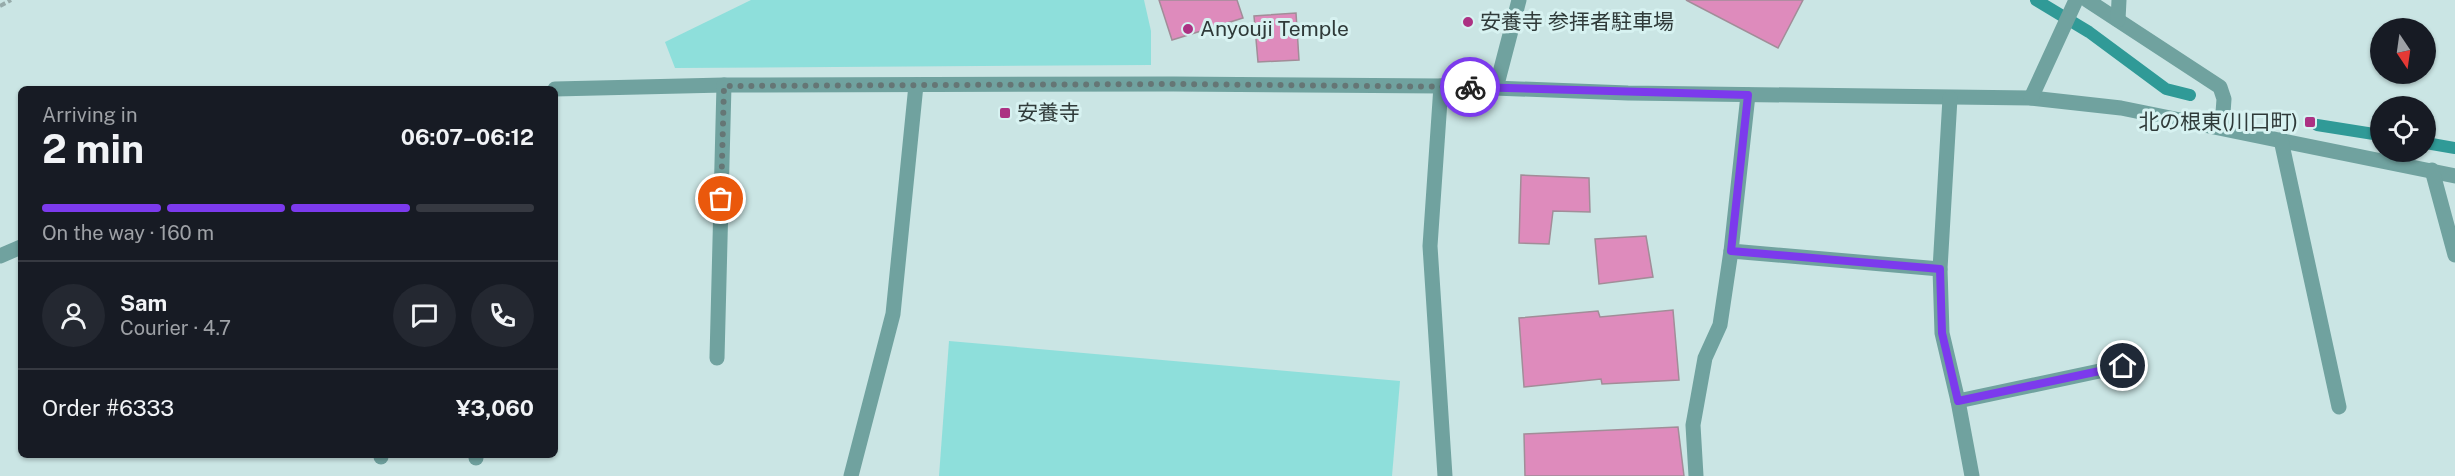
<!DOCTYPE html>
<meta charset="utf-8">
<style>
body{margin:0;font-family:"Public Sans","Noto Sans JP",sans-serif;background:#242831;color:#f1f3f6;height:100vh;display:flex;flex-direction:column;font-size:22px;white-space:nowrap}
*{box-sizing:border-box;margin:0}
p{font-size:20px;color:#9ea1a6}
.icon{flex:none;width:33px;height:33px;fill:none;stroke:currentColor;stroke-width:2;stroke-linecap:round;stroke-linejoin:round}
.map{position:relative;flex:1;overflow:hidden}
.side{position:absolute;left:18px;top:86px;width:540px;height:372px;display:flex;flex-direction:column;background:#171b24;border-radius:9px;box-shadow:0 2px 4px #0004}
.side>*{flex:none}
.needle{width:39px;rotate:167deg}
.tools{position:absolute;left:2370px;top:18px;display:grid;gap:12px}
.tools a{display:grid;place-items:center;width:66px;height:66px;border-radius:50%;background:#171b24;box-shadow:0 2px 4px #0004;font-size:30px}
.pin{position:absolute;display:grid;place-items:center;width:51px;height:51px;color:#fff;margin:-26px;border:3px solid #fff;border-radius:50%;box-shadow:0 2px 6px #0007}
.courier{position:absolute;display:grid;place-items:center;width:60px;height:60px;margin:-30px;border:4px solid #7c3aed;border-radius:50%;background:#fff;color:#222;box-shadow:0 2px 8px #0007}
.overview em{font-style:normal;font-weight:700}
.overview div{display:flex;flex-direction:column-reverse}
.overview{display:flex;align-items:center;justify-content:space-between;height:102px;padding:0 24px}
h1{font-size:39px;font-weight:700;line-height:45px}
.bar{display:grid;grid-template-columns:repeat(4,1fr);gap:9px 6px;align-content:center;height:72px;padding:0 24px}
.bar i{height:8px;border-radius:4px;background:#363941}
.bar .on{background:#7c3aed}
.bar p{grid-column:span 4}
.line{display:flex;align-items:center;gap:15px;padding:0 24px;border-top:2px solid #363941}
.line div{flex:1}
.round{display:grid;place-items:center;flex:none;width:63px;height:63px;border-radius:32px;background:#242831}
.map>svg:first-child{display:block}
</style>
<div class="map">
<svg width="2455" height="476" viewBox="0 0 2455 476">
<rect width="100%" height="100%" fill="#cae5e4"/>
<!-- green -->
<g fill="#8edfdb">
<polygon points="751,0 1144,0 1151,31 1151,65 675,68 665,42"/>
<polygon points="949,341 1400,381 1392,476 939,476"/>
</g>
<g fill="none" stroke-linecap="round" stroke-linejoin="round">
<!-- stream -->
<g stroke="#309a97" stroke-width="12">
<polyline points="2036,0 2089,32 2166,89 2190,95"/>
<polyline points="2317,125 2380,135"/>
<polyline points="2426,143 2455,148"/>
</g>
</g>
<!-- building -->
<g fill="#de8bbc" stroke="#a18d98" stroke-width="1.5">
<polygon points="1159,0 1237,0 1243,18 1172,40"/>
<polygon points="1686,0 1803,0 1778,48"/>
<polygon points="1296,13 1299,60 1258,62 1254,16"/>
<polygon points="1521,175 1589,178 1590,212 1553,211 1549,244 1519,243"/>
<polygon points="1646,236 1653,277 1599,284 1595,239"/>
<polygon points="1673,310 1679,380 1602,384 1601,379 1524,387 1519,318 1598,311 1600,317"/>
<polygon points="1678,427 1684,476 1525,476 1524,434"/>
</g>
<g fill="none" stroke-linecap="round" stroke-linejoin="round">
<!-- path -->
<polyline stroke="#96abaa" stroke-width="4" stroke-dasharray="6 3" stroke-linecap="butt" points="0,6 11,0"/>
<!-- minor -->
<g stroke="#70a29f" stroke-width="15">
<polyline points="2087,0 2220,87 2224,99 2222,127"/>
<polyline points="2118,20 2119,0"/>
<polyline points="1441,86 1430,246 1445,476"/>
<polyline points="1496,88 1519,0"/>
<polyline points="555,89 724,85 1173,84 1441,86 1628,93 2031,98 2121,108 2455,176"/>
<polyline points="1748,95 1731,251 1940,269"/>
<polyline points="1950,98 1940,269 1942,333 1958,401 1972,476"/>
<polyline points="2031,98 2076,0"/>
<polyline points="2281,140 2339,407"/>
<polyline points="2432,170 2455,255"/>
<polyline points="0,256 21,247"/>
<polyline points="717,358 724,85"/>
<polyline points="1958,401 2123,366"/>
<polyline points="381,454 381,457"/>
<polyline points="476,458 476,454"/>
<polyline points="851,476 893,314 916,85"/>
<polyline points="1696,476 1693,425 1705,358 1720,325 1731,251"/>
</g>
</g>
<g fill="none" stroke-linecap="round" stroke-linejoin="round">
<!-- done -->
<polyline stroke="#657675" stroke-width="6" stroke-dasharray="0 10.8" points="721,199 724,86 1173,84 1470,87"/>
<!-- route -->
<polyline stroke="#7c3aed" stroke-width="8" points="1470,87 1748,95 1731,251 1940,269 1942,333 1958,401 2123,366"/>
</g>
<!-- markers -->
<g fill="#ac3183" stroke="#d7f2f1" stroke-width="2">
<circle cx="1468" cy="22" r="6"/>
<circle cx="1188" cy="29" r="6"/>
<rect x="999" y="107" width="12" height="12" rx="3"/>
<rect x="2304" y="116" width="12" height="12" rx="3"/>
</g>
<g text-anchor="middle" stroke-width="6" stroke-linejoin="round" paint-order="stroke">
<!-- poi labels -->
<g font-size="21" fill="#2f3a39" stroke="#d7f2f1" text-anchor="start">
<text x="1480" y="29">安養寺 参拝者駐車場</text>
<text x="1200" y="36">Anyouji Temple</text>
<text x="1017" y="120">安養寺</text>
<text x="2298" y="129" text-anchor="end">北の根東(川口町)</text>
</g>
</g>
</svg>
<div class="tools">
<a><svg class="needle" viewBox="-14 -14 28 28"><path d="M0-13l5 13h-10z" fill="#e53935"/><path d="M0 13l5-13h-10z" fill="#9ea1a6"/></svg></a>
<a><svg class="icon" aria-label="locate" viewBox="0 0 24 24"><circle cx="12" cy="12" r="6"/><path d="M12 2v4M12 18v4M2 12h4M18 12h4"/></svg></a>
</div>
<div class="pin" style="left:721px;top:199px;background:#ea580c"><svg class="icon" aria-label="bag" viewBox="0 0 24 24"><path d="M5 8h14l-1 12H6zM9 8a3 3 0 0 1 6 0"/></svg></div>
<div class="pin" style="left:2123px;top:366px;background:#1f2937"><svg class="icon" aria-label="home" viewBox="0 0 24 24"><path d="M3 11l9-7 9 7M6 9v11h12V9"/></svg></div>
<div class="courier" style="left:1470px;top:87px"><svg class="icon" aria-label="bike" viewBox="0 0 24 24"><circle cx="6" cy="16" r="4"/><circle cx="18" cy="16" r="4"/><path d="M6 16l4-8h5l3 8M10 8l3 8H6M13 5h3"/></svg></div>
<section class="side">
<div class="overview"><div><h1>2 min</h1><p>Arriving in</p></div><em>06:07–06:12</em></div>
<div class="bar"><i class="on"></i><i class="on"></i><i class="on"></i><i></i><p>On the way · 160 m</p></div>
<div class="line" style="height:108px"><a class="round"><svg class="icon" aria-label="person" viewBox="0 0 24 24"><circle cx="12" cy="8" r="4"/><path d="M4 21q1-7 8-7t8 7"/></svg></a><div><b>Sam</b><p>Courier · 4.7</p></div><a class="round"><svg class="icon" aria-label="chat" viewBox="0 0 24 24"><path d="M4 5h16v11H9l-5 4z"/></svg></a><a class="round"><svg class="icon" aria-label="phone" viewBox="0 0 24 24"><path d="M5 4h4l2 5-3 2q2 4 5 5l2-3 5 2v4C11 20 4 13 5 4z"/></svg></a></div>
<div class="line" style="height:78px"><div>Order #6333</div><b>¥3,060</b></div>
</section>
</div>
